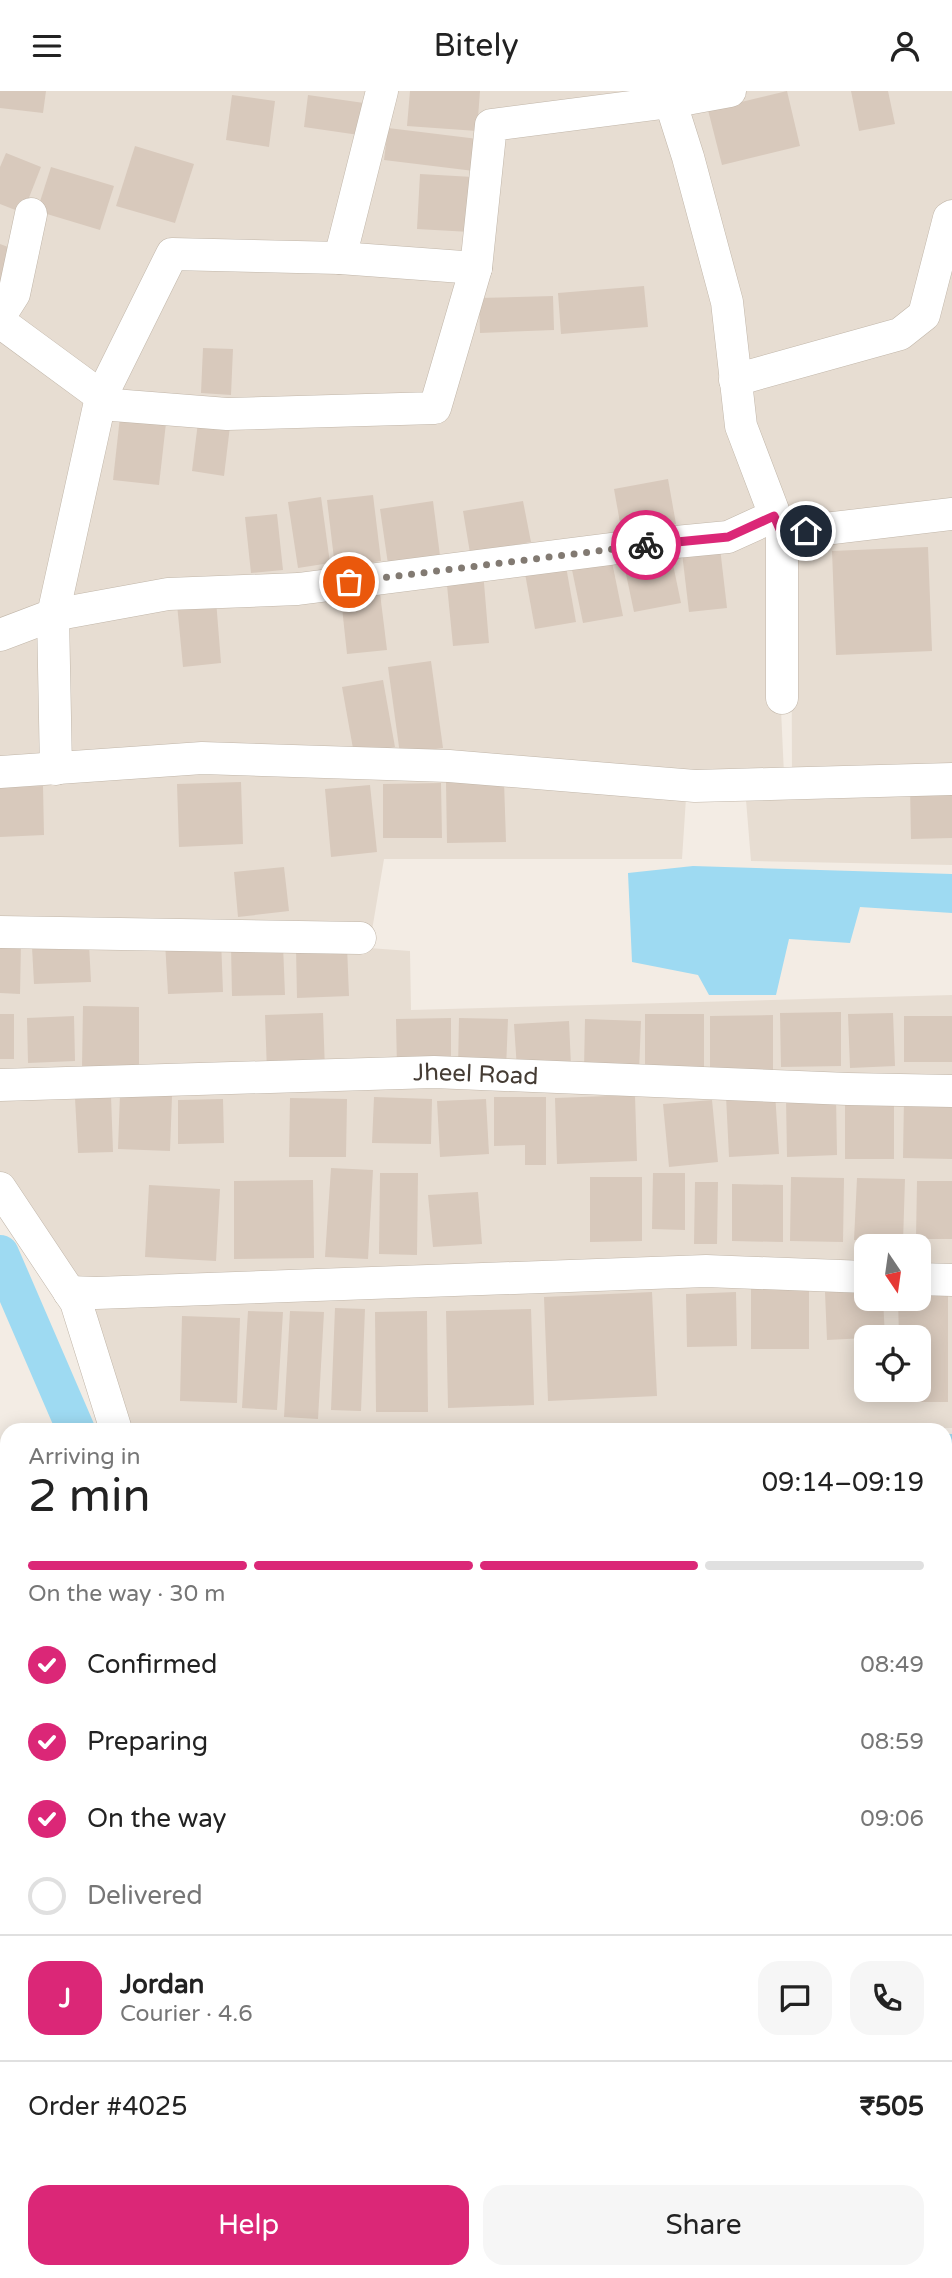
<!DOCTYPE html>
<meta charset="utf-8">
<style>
body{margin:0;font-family:"Varela Round",sans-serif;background:#f6f6f6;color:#222;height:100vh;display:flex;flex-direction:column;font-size:26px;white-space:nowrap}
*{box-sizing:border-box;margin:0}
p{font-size:23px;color:#767676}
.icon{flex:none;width:38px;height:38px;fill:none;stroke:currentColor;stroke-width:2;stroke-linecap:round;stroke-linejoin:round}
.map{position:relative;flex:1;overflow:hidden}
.panel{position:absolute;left:0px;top:1332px;width:952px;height:856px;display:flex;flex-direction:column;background:#fff;border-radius:21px 21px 0 0;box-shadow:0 4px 18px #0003}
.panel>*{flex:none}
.needle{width:46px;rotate:167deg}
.buttons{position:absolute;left:854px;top:1143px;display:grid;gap:14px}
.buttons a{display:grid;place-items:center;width:77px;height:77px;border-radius:14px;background:#fff;box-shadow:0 4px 18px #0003;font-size:35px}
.pin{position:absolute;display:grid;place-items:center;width:60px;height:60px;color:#fff;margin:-30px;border:4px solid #fff;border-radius:50%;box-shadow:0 2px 7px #0007}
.courier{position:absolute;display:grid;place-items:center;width:70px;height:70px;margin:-35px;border:5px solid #db2777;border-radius:50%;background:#fff;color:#222;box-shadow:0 2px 9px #0007}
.summary em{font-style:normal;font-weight:600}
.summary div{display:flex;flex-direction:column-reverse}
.summary{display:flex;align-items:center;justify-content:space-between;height:119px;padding:0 28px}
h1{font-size:46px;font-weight:600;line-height:52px}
.bar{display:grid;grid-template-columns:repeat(4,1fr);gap:10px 7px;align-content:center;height:84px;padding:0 28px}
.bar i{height:9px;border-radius:5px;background:#e0e0e0}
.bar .on{background:#db2777}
.bar p{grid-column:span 4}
.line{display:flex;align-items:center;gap:18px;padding:0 28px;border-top:2px solid #e0e0e0}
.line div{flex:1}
.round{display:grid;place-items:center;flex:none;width:74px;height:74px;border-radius:21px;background:#f6f6f6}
ol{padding:0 28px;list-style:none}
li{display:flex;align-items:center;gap:21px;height:77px}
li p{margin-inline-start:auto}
li .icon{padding:7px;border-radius:50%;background:#db2777;color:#fff;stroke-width:4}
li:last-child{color:#767676}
li i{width:38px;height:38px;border:4px solid #e0e0e0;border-radius:50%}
.cta{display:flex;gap:14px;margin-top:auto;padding:14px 28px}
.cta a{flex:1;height:80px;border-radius:21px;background:#db2777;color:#fff;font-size:28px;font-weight:600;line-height:80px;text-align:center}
.cta a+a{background:#f6f6f6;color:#222}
header{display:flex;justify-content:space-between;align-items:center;height:91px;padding:0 28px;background:#fff;font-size:32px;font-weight:600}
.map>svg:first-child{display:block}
</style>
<header><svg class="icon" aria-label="menu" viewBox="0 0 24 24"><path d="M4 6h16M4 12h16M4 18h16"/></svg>Bitely<svg class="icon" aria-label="person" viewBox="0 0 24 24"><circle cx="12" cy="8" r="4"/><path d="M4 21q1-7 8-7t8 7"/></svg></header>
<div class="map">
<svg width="952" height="2187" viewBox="0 0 952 2187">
<rect width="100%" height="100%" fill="#f3ece4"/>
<!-- residential -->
<g fill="#e7ddd2" fill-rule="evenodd">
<polygon points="0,0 654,0 721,215 773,448 784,683 0,672"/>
<polygon points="674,0 952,0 952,116 916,218 891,235 743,278"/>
<polygon points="952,156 952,417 793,437 757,340 750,299 904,253"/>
<polygon points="952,433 952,677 792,682 791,453"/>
<path d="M 185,674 L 443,679 L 686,707 L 682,768 L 384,768 L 369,857 L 410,860 L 411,919 L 952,904 L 952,1337 L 132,1339 L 78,1196 L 0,1083 L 0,693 ZM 866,1155 L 919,1155 L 919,1208 L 866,1208 ZM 866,1246 L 919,1246 L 919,1298 L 866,1298 Z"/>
<polygon points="952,701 952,774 751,770 746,709"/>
<polygon points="945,1503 952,1503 952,1857 945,1859"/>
<polygon points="0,1591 7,1592 7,1874 0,1876"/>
<polygon points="549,2181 887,2181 886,2187 604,2187"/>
</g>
<!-- water -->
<g fill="#9edaf2">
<polygon points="693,775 952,783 952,822 860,816 850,852 789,848 776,904 709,904 698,884 632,871 628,782"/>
<polygon points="945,1343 952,1343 952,1487 945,1488"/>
<polygon points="952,1903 952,2164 945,2163 945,1932"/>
</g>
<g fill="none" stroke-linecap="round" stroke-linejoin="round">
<!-- canal -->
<polyline stroke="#9edaf2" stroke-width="38" points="0,1163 76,1339"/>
</g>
<!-- building -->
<g fill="#d8c9bc">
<polygon points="0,0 46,0 43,22 0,17"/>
<polygon points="410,0 480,0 477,40 407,35"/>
<polygon points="787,0 800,55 722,74 708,19"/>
<polygon points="851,0 888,0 895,33 859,40"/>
<polygon points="232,4 275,10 269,56 226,49"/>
<polygon points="308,4 364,12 359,44 304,36"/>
<polygon points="388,37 478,48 474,80 384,69"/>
<polygon points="135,55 194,73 175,132 116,115"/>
<polygon points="6,62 41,76 23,122 0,113 0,76"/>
<polygon points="51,76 114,95 100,139 37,120"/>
<polygon points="420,83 473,86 470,141 417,138"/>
<polygon points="0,153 16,159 0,200"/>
<polygon points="644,195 648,236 561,243 558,202"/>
<polygon points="553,205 554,239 480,242 479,207"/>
<polygon points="203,257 233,258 231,304 201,302"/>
<polygon points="199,323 231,327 224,385 192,380"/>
<polygon points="120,326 166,332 159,394 113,389"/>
<polygon points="668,388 676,433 622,443 614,398"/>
<polygon points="373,404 381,470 335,476 327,409"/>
<polygon points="321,406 330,472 298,477 288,411"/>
<polygon points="433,410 440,465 388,473 380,418"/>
<polygon points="523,410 531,451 470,462 463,420"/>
<polygon points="277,423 283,479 251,482 245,426"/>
<polygon points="669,454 681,512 634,521 622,464"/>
<polygon points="928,456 932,560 836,564 832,460"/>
<polygon points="720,457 727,517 689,521 682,462"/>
<polygon points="611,466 623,525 583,532 571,474"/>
<polygon points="565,470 576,531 535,538 524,477"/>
<polygon points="483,480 489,552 453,555 446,484"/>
<polygon points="379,494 387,559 347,563 340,498"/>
<polygon points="216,509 221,572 183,576 177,513"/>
<polygon points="431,570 443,657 400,663 388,576"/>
<polygon points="383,589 395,656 354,663 342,596"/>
<polygon points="504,690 506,751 447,752 446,691"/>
<polygon points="241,691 243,753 179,756 177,693"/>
<polygon points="441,692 442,747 383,747 383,693"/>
<polygon points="370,694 377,761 331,766 325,698"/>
<polygon points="952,694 952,747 911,748 910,695"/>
<polygon points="43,695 44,744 0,746 0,696"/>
<polygon points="284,776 289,820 238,826 234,781"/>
<polygon points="221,849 223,901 168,903 165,851"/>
<polygon points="0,851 21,852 20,903 0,902"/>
<polygon points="89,853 91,891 34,893 32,856"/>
<polygon points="283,854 285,904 232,905 231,855"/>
<polygon points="347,855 349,905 297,907 296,857"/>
<polygon points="83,915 139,916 139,977 82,977"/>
<polygon points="841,921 841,975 781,976 780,922"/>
<polygon points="323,922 325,980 267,981 265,924"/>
<polygon points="893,922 895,975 850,977 848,923"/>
<rect x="0" y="923" width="14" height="45"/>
<polygon points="645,923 704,923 704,979 645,980"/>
<polygon points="773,924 773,979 710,980 710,925"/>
<polygon points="74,925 75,970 28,972 27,927"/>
<rect x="904" y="925" width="48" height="46"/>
<polygon points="451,927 451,977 397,978 396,928"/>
<polygon points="459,927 508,928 506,978 458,978"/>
<polygon points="585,928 641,930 639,980 584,978"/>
<polygon points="569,930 571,975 517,978 514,933"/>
<polygon points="775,1002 779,1063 729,1066 726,1005"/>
<polygon points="894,1002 894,1068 845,1068 845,1003"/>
<polygon points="120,1003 172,1005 170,1060 118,1058"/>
<polygon points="635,1004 637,1070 557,1073 555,1007"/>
<polygon points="111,1005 113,1061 78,1062 75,1007"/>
<polygon points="836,1005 837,1064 787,1066 786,1007"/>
<polygon points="374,1006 432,1008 431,1053 372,1052"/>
<polygon points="494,1006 546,1006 546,1074 525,1074 525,1054 494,1055"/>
<polygon points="290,1007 347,1008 346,1066 289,1066"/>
<polygon points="904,1007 952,1008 952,1068 903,1067"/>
<polygon points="223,1008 224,1052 178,1053 178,1009"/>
<polygon points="486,1008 489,1063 440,1066 437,1010"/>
<polygon points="712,1009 718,1071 669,1076 663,1013"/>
<polygon points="331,1077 373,1079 368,1168 325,1166"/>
<polygon points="380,1082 418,1082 417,1164 379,1163"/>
<polygon points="653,1082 685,1082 685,1139 652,1138"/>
<polygon points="590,1086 642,1086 642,1150 590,1151"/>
<polygon points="791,1086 844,1087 843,1151 790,1150"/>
<polygon points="857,1087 905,1088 903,1151 854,1149"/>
<polygon points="313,1089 314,1167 234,1168 234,1090"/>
<polygon points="917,1090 952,1090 952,1148 916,1148"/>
<polygon points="695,1091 718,1091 717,1153 694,1153"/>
<polygon points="732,1093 783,1094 783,1151 732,1150"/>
<polygon points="149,1094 220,1098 216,1170 145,1166"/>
<polygon points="478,1101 482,1153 433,1156 428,1104"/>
<rect x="751" y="1195" width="58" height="63"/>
<polygon points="866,1199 866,1208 883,1208 885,1246 827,1249 825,1201"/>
<polygon points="652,1201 657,1305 548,1310 544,1206"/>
<polygon points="736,1201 737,1255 687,1256 686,1203"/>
<polygon points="919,1205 948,1205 948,1311 899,1311 899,1298 919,1298 919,1246 899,1246 898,1208 919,1208"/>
<polygon points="335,1217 365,1218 361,1320 331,1319"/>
<polygon points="531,1218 534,1314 448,1317 446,1220"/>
<polygon points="248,1220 283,1221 277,1319 242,1317"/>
<polygon points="290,1220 324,1221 318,1328 284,1326"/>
<polygon points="427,1220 428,1321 376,1321 375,1221"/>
<polygon points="182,1225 240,1227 237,1312 180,1310"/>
</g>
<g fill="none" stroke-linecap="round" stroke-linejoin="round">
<defs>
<g id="minor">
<polyline points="667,0 688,66 727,211 741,335 782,443 952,423"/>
<polyline points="340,167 382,0"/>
<polyline points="0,225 14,203 31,123"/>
<polyline points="0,231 113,314 227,323 435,317 476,177 491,34 670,11 730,0"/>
<polyline points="735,289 900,243 924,224 949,127 952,125"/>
<polyline points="782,443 782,607"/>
<polyline points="0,544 53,524 168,503 298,498 634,455 728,446 774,425"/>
<polyline points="56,678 53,524 101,306 172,163 340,167 476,177"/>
<polyline points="0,681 202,667 449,675 695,695 952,688"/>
<polyline points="0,841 360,847"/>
<path id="s1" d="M 0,994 L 434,981 L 848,998 L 952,1000"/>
<polyline points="0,1097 76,1211 116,1339"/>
<polyline points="919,1188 952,1189"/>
<polyline points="69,1201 96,1202 706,1180 866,1186"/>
<polyline points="0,1379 7,1391"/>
<polyline points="945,1669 952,1669"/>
<polyline points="0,1800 7,1798"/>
<polyline points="945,1920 952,1903"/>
<polyline points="0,2125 7,2123"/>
<polyline points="727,2187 728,2180"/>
</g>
<g id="secondary">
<polyline points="308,2180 460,2182 499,2187"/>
<polyline points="242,2187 292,2180"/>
</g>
</defs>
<!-- minor casing -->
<use href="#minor" stroke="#c1b6a9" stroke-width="33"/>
<!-- secondary casing -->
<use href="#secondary" stroke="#d8bd94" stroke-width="40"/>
<!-- minor -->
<use href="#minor" stroke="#fff" stroke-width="32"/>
<!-- secondary -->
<use href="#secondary" stroke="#ffe8c2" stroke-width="38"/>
</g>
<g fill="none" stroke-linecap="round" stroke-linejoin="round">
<!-- done -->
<polyline stroke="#827a72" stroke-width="7" stroke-dasharray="0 12.6" points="349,491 646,454"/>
<!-- route -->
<polyline stroke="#db2777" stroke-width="9" points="646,454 728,446 774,425 782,443 806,440"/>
</g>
<g text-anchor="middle" stroke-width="6" stroke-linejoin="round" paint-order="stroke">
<!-- street labels -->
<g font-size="24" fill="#453c34" stroke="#fff">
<text dy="8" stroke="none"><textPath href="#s1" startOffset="476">Jheel Road</textPath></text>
</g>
</g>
</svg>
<div class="buttons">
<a><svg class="needle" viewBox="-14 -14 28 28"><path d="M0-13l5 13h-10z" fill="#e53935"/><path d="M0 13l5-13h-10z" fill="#767676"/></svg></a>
<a><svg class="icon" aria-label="locate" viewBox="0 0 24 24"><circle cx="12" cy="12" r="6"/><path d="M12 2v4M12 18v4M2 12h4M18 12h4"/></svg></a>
</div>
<div class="pin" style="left:349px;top:491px;background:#ea580c"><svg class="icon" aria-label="bag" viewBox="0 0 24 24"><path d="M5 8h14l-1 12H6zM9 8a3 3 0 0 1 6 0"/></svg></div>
<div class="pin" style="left:806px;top:440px;background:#1f2937"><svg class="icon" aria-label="home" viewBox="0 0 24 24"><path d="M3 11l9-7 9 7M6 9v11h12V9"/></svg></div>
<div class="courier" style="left:646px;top:454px"><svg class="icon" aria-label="bike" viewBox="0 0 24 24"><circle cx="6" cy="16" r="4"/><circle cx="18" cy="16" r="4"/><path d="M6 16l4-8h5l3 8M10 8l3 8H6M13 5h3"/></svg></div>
<section class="panel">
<div class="summary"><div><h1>2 min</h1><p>Arriving in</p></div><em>09:14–09:19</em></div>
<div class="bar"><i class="on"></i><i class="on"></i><i class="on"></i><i></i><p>On the way · 30 m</p></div>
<ol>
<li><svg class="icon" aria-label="check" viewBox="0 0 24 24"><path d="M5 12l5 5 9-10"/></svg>Confirmed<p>08:49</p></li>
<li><svg class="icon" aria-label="check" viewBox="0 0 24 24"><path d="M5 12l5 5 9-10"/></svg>Preparing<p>08:59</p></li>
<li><svg class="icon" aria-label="check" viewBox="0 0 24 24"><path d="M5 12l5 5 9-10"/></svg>On the way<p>09:06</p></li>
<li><i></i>Delivered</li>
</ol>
<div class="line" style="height:126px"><b class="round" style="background:#db2777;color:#fff">J</b><div><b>Jordan</b><p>Courier · 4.6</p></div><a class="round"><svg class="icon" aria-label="chat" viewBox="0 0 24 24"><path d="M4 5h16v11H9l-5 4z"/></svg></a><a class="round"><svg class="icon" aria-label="phone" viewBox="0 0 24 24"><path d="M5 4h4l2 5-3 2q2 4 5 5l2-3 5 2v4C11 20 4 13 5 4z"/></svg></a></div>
<div class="line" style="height:91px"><div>Order #4025</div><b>₹505</b></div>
<div class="cta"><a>Help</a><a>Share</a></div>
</section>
</div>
